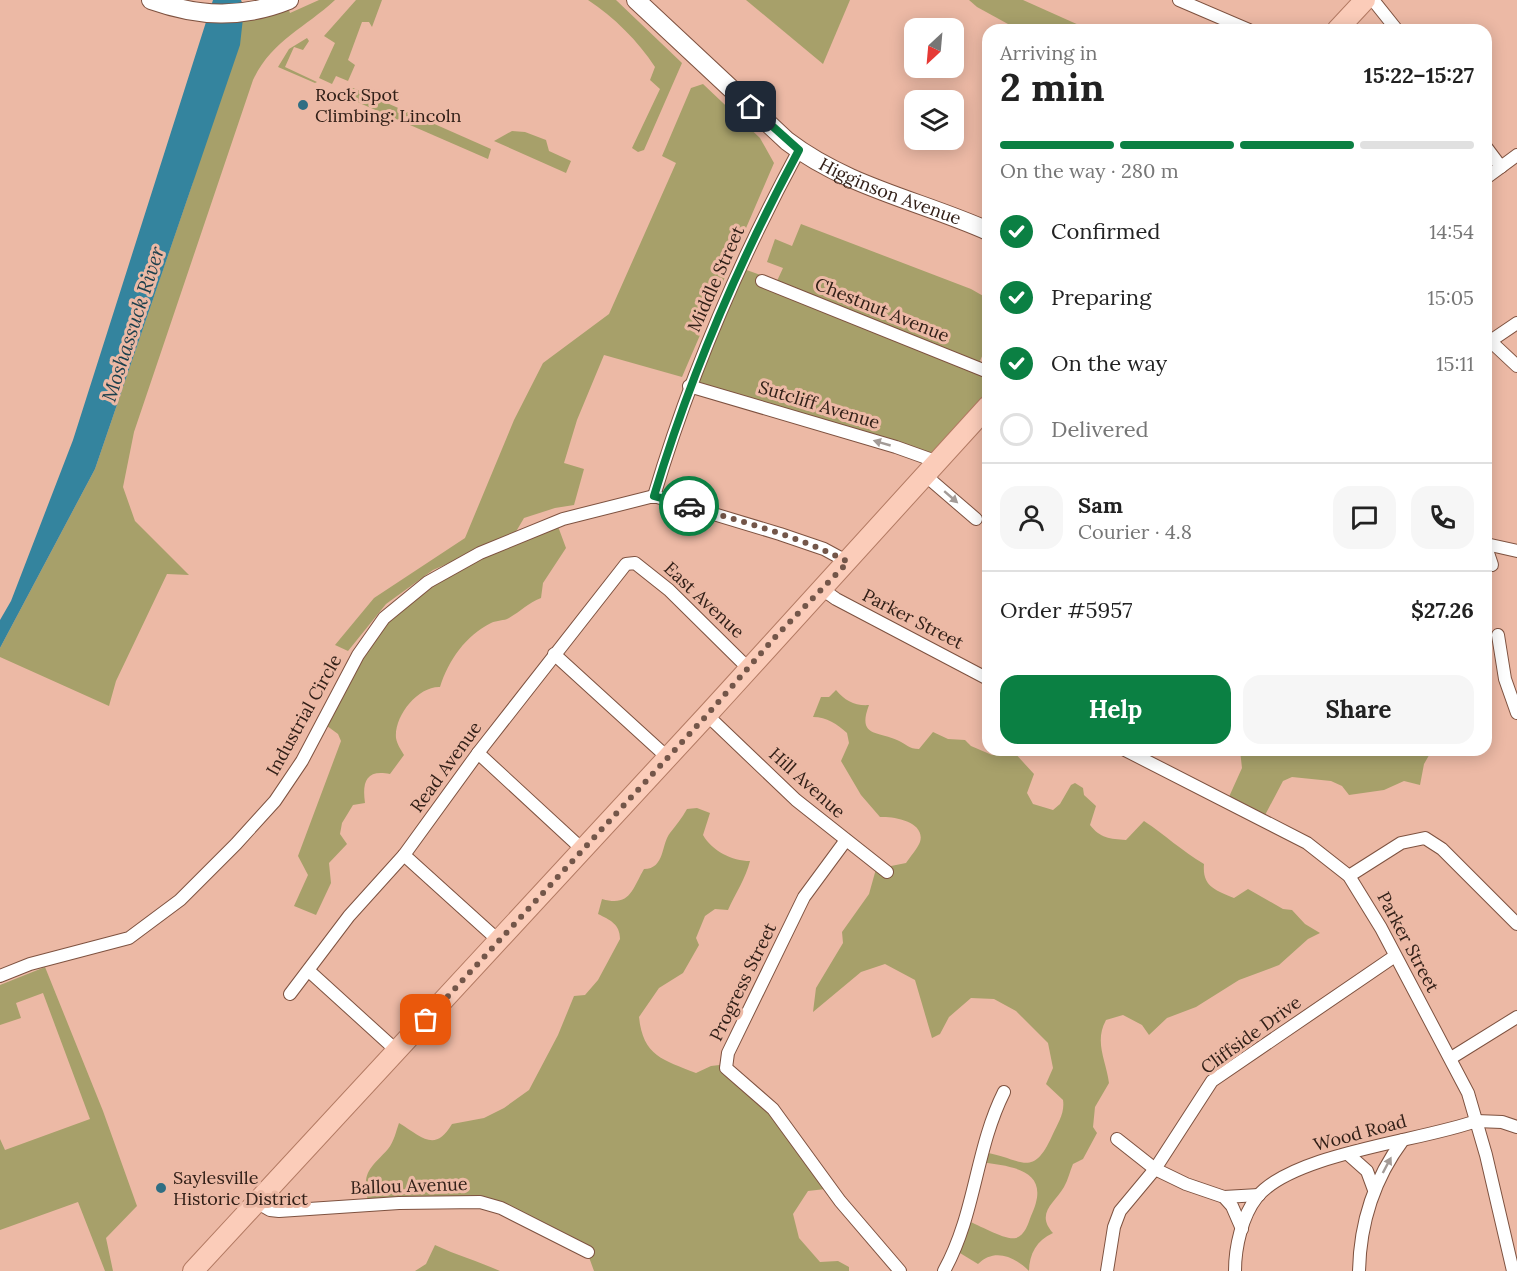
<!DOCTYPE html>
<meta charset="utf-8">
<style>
body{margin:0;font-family:Lora,serif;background:#f6f6f6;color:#222;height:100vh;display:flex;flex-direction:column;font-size:22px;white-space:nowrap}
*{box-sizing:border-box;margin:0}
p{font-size:20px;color:#767676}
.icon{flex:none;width:33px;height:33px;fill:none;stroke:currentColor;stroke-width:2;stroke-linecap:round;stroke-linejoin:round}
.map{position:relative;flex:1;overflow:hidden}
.panel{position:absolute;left:982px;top:24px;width:510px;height:732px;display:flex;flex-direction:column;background:#fff;border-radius:18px;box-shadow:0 3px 15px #0003}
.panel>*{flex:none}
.needle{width:39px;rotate:206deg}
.buttons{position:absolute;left:904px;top:18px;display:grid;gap:12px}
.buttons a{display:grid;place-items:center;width:60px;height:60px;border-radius:12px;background:#fff;box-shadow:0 3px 15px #0003;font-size:30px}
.pin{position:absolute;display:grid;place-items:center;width:51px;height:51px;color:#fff;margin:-26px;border-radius:12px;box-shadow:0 3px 9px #0006}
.courier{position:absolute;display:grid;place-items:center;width:60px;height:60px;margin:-30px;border:4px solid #0b8043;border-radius:50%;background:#fff;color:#222;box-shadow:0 2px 8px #0007}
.head em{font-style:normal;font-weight:700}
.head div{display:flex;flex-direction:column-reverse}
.head{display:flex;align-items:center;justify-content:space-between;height:102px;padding:0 18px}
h1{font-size:39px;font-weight:700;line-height:45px}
.bar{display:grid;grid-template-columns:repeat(4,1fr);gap:9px 6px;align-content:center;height:72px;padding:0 18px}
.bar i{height:8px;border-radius:4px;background:#e0e0e0}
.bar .active{background:#0b8043}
.bar p{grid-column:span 4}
.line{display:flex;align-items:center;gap:15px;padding:0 18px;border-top:2px solid #e0e0e0}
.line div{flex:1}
.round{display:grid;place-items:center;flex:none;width:63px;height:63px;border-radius:18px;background:#f6f6f6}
ol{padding:0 18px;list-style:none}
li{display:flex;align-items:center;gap:18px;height:66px}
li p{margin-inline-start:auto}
li .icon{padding:6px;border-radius:50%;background:#0b8043;color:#fff;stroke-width:4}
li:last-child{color:#767676}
li i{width:33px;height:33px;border:3px solid #e0e0e0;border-radius:50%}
.cta{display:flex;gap:12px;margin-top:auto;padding:12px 18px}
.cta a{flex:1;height:69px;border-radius:18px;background:#0b8043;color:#fff;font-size:24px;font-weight:700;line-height:69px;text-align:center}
.cta a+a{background:#f6f6f6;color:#222}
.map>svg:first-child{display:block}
</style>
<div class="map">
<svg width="1517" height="1271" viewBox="0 0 1517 1271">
<rect width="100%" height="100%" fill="#ecb9a5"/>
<!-- green -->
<g fill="#a7a06a">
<path d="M 241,0 L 244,9 L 285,1 L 290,13 L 319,0 L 335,0 C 305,28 272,40 253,80 L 134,432 L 123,487 L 135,521 L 189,575 L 167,574 L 116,681 L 109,706 L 0,657 L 0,648 L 95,469 L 192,185 Z"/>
<polygon points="356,0 382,0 372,27 369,22 362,22 348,60 355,65 348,81 336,76 332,84 319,78 335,43 324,36"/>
<path d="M 588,0 L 616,0 L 682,63 L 644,150 L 638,152 L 632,148 L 660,89 L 650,80 L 655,67 C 638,41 614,17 588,0 Z"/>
<polygon points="746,0 850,0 823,64"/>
<polygon points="969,0 1023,0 1090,30 1019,30 977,7"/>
<polygon points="307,38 309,41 303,50 294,47 285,67 317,82 315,83 278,67 289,49"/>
<path d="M 703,84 L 760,138 L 774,163 L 682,377 L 604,355 L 577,420 L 564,463 L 584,469 L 574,505 L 555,508 L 524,518 L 514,535 L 556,521 L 566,548 L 543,583 L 541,598 C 528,603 521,611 509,618 C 504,621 497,620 491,623 C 466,635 448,661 440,687 C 418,686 394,716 396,738 C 397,744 401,750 404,755 L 390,774 C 366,769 362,782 365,803 L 353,805 L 342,823 L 340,834 L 347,844 L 329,863 L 331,883 L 316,915 L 294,906 L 308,875 L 298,856 L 341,741 L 338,734 L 323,723 L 368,637 L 474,552 L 433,570 L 386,604 L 348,651 L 335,645 L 374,598 L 465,538 L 514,420 L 543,363 L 609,314 L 676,163 L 662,156 L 691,88 Z"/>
<polygon points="353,88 491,149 488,159 348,98"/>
<polygon points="512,131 525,132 546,140 549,151 571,161 566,173 494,141"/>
<path d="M 801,224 L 971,289 L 985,297 C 991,320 990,340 980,361 L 988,366 L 988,406 L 938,462 L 689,386 L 741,268 L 777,281 L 783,268 L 767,262 L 775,239 L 792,246 Z"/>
<path d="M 836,690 C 845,701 855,706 869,705 C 857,737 877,731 897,740 C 906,744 909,749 919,749 L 933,732 L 948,739 L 965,740 L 971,746 L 992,755 L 1012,750 L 1034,774 L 1027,793 L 1033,804 L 1053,810 L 1060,804 L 1071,785 L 1075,783 L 1083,788 L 1084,795 L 1096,806 L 1090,825 C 1100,838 1110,839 1126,840 L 1144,821 C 1165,835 1182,851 1204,864 C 1202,887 1216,890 1234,898 L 1248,889 L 1283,909 L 1292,910 L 1305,924 L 1320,933 L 1308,939 L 1279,965 L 1239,980 L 1196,1007 L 1167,1018 L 1149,1035 L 1142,1025 L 1123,1015 L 1106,1020 C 1094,1042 1106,1060 1109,1083 L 1095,1107 L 1093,1127 L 1097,1133 L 1083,1159 L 1073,1164 C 1070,1171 1068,1180 1064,1187 C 1055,1203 1035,1213 1053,1233 C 1037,1240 1029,1254 1029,1271 C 1014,1256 994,1248 978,1264 L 955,1250 L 968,1221 C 979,1225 1006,1241 1016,1238 C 1025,1235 1028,1224 1031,1216 C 1052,1171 1017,1167 981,1162 L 983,1152 C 1022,1158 1032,1180 1052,1136 C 1058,1123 1065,1113 1063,1100 L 1046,1084 L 1053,1068 L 1048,1043 L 1016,1011 L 994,999 L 971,998 L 949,1017 L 940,1034 L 932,1038 L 915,980 L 885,964 L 861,972 L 813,1012 L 816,988 L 843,943 L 842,932 L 869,894 L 876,869 L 906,863 C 910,857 917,849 920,842 C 926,822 894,816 880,817 L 861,795 L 841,761 L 849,743 L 847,733 C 837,724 827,717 813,717 L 821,697 L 829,697 Z"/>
<polygon points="1240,750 1432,750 1424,764 1420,785 1404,781 1384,790 1349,795 1342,786 1331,781 1292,777 1283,781 1264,817 1228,799 1242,768"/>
<path d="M 697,808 L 710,813 L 703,835 C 712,851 732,861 750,861 C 746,878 735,894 728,910 L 715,909 L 705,916 L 696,938 L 699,945 L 683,973 L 659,988 L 639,1017 C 643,1056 663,1060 696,1073 L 711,1066 L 728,1064 L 834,1188 L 808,1191 L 793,1214 L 799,1238 L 820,1262 L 838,1261 L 849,1267 L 849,1271 L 594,1271 L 586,1249 L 474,1198 L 368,1202 C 362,1171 369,1170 388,1149 C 394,1142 396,1131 399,1123 C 422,1137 435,1153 452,1124 L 484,1118 L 504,1108 L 529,1090 L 558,1035 L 574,996 L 585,995 L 598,980 L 620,939 C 620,924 610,920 598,914 L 602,899 C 630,907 632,890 644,869 C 665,869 661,844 670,833 C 676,825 682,818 687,809 Z"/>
<polygon points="45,967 103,1111 137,1206 106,1238 113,1271 105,1271 78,1202 0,1230 0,1139 5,1150 90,1119 43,993 16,1003 21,1018 0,1025 0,985"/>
<path d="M 435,1245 C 456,1255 478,1261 500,1271 L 415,1271 L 426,1264 Z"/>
</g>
<!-- water -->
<polygon fill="#34849e" points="213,0 241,0 244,9 240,45 95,469 0,648 0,620 11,601 73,440"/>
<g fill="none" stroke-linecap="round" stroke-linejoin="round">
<defs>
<g id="street">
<polyline points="1179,0 1249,30"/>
<polyline points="1373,0 1397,30"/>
<polyline points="1486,147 1501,167"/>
<polyline points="1486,178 1517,155"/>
<polyline points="762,281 988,372"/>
<polyline points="1486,337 1517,366"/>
<polyline points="1486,344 1517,323"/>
<polyline points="689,386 896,447 938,462"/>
<polyline points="926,476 976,519"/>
<path d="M 654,496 C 690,375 739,261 799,150"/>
<polyline points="1486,544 1517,551"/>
<polyline points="1486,547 1492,565"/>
<polyline points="822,589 836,599 988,679"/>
<polyline points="1498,635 1505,679 1517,713"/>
<polyline points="554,654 667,757"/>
<polyline points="707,715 796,800 887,872"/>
<polyline points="1125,750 1307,843 1349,876 1381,928 1468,1093 1486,1155 1513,1271"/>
<polyline points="478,753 582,849"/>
<polyline points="846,840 804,897 728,1053 726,1068 773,1109 840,1201 900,1271"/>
<polyline points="404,855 498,940"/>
<polyline points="1349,876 1401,843 1425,838 1442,849 1517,924"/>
<polyline points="309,971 397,1051"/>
<polyline points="0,976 30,964 129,938 180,900 236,844 275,801 302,761 358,655 384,618 428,582 480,553 563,519 654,496 780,534 824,549 848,562"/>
<polyline points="290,994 349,916 404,855 478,753 626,564 635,563 669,590 749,669"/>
<polyline points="1451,1058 1517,1017"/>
<polyline points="1117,1139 1155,1169 1186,1184 1224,1197 1232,1206 1242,1229"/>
<polyline points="1349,1155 1367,1171 1374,1190"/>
<polyline points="1224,1197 1259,1195"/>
<polyline points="258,1203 270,1210 279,1211 399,1203 480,1202 501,1208 588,1252"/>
<path d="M 944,1271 C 976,1213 975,1150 1004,1092"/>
<polyline points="1107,1271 1114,1227 1120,1211 1155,1169 1212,1081 1395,956"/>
<path d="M 1235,1271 C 1235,1247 1242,1216 1257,1197 C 1293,1153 1422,1141 1476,1121 L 1502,1122 L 1517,1127"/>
<path d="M 1359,1271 C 1360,1223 1374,1179 1403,1140"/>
</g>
<g id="secondary">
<path d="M 151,0 C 199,17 242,19 289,0"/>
<path id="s1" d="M 636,0 L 787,141 C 847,187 921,201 988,231"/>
</g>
<g id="primary">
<polyline points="1337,30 1365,0"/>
<path d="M 193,1271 L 707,715 C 801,612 894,508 988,406"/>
</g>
</defs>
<!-- street casing -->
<use href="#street" stroke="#7e5240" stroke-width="14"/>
<!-- secondary casing -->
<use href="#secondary" stroke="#7e5240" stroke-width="20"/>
<!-- primary casing -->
<use href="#primary" stroke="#b37a63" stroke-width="22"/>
<!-- street -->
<use href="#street" stroke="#fff" stroke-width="12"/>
<!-- secondary -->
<use href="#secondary" stroke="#fff" stroke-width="18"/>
<!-- primary -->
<use href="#primary" stroke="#fbccb9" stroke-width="20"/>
</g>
<!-- one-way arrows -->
<defs><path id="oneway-solid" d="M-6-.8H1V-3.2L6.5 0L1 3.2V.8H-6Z" transform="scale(1.5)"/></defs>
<g fill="#a39b97">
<use href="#oneway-solid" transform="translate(882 443) rotate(-164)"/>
<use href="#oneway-solid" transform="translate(951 497) rotate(41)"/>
<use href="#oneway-solid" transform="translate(1387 1165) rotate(-62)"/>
</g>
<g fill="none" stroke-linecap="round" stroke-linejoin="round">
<!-- done -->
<path stroke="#735649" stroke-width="6" stroke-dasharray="0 10.8" d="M 426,1020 L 707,715 L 777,635 L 848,562 C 799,536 743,522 689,506"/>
<!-- route -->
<path stroke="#0b8043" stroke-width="8" d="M 689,506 L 654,496 C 691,373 738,263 799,150 L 751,107"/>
</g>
<!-- markers -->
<g fill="#2f6e83" stroke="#ecb9a5" stroke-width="2">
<circle cx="303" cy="105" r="6"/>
<circle cx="161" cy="1188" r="6"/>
</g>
<g text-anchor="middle" stroke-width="6" stroke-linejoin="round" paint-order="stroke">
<!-- poi labels -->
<g font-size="18" fill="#322018" stroke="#ecb9a5" text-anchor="start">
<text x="315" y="101">Rock Spot<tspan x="315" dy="21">Climbing: Lincoln</tspan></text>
<text x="173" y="1184">Saylesville<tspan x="173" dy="21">Historic District</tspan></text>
</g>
<!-- street labels -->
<g font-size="18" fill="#322018" stroke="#ecb9a5">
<text dy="6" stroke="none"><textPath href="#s1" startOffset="322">Higginson Avenue</textPath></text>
<text transform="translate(716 279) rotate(-66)" y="6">Middle Street</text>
<text transform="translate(882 310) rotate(22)" y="6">Chestnut Avenue</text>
<text transform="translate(819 405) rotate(17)" y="6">Sutcliff Avenue</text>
<text transform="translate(704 600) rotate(43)" y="6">East Avenue</text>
<text transform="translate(913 619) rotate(27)" y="6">Parker Street</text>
<text transform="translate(304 715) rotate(-61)" y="6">Industrial Circle</text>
<text transform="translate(446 767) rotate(-54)" y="6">Read Avenue</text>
<text transform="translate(807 783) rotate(42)" y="6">Hill Avenue</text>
<text transform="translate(1408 942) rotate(62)" y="6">Parker Street</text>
<text transform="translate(743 982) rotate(-64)" y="6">Progress Street</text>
<text transform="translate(1251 1035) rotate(-36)" y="6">Cliffside Drive</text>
<text transform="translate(1360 1133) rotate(-15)" y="6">Wood Road</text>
<text transform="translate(409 1186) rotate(-2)" y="6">Ballou Avenue</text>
</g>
<!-- water labels -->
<g font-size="20" font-style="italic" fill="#1b3f4c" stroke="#ecb9a5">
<text transform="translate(133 324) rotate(-72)" y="7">Moshassuck River</text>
</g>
</g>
</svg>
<div class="buttons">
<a><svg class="needle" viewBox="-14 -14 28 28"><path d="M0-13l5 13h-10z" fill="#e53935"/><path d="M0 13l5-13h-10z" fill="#767676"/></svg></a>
<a><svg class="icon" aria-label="layers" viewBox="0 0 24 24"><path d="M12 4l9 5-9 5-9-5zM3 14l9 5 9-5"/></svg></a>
</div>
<div class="pin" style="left:426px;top:1020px;background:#ea580c"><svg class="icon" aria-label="bag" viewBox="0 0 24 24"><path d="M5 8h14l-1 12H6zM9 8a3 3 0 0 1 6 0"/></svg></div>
<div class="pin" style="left:751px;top:107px;background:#1f2937"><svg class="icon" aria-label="home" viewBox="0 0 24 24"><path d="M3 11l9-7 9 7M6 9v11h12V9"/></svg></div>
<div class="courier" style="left:689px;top:506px"><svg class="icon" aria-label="car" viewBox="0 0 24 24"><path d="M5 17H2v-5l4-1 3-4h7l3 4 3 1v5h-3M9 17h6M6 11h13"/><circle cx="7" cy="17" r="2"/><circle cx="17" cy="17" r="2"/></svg></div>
<section class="panel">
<div class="head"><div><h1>2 min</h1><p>Arriving in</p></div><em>15:22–15:27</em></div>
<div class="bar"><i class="active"></i><i class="active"></i><i class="active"></i><i></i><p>On the way · 280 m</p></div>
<ol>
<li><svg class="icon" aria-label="check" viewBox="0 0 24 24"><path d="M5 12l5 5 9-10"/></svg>Confirmed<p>14:54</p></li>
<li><svg class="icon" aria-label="check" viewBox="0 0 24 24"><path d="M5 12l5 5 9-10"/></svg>Preparing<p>15:05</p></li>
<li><svg class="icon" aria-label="check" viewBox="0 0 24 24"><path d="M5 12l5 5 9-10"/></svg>On the way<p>15:11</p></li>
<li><i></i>Delivered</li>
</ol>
<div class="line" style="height:108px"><a class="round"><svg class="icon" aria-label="person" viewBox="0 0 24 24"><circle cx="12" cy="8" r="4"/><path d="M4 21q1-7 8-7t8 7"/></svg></a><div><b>Sam</b><p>Courier · 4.8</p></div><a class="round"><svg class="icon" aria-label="chat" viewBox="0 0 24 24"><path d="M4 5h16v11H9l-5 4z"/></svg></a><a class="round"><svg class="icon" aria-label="phone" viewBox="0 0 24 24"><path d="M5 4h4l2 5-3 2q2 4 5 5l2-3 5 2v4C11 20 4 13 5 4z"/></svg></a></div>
<div class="line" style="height:78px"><div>Order #5957</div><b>$27.26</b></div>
<div class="cta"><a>Help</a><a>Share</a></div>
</section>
</div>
